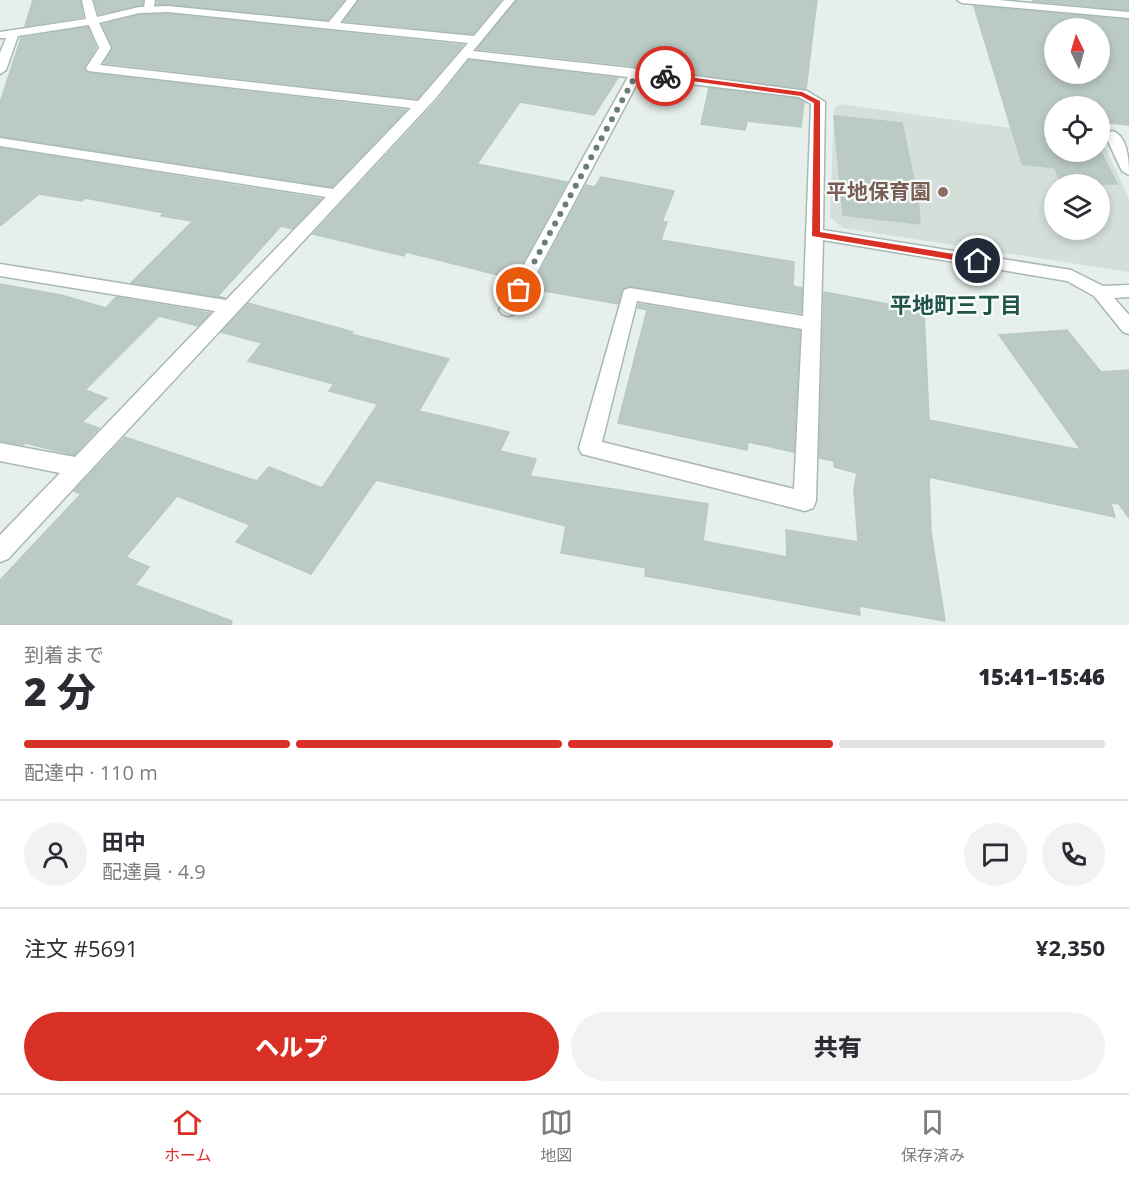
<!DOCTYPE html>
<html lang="ja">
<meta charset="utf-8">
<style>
body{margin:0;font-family:"Open Sans","Noto Sans JP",sans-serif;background:#f2f2f3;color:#2b2b33;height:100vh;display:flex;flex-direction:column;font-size:22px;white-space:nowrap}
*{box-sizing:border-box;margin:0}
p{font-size:20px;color:#7c7c81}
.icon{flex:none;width:33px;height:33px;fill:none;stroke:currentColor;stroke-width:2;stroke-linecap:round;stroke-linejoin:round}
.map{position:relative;height:625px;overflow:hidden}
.drawer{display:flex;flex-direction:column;background:#fff;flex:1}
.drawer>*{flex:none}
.needle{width:39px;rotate:355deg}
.buttons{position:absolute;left:1044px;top:18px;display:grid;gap:12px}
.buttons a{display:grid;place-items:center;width:66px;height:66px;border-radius:50%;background:#fff;box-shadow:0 3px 9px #0003;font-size:30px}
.pin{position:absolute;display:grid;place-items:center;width:51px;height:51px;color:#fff;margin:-26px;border:3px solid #fff;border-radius:50%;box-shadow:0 2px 6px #0007}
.courier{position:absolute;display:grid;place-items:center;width:60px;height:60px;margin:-30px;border:4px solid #d93025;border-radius:50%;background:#fff;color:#222;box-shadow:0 2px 8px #0007}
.summary em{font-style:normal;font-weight:800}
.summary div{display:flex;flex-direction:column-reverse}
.summary{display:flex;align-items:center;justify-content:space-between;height:102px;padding:0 24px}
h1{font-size:39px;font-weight:800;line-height:45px}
.bar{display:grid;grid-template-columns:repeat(4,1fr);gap:9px 6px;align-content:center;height:72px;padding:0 24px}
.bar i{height:8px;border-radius:4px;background:#e1e1e2}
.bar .selected{background:#d93025}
.bar p{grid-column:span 4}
.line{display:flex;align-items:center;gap:15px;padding:0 24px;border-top:2px solid #e1e1e2}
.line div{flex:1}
.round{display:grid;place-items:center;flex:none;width:63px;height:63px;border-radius:32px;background:#f2f2f3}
.action{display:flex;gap:12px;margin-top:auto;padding:12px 24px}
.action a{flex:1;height:69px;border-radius:36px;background:#d93025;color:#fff;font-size:24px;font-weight:800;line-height:69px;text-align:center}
.action a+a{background:#f2f2f3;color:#2b2b33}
.dock{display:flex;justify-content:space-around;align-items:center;height:84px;border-top:2px solid #e1e1e2;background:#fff;font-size:16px;color:#7c7c81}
.dock a{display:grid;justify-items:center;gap:3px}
.dock .selected{color:#d93025}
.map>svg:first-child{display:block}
</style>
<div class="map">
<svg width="1129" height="625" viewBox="0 0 1129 625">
<rect width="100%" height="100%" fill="#e6efeb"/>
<!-- built -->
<path fill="#d4dfda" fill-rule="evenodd" d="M 841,104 L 1054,134 L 1054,152 L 1100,152 L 1100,140 L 1102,141 L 1129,199 L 1129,272 L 843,228 L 830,217 L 834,108 ZM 1054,184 L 1100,184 L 1100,230 L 1054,230 Z"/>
<!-- building -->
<g fill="#bbcac4" stroke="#b8c9c2" stroke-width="1.5" fill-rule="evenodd">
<polygon points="33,0 80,0 83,17 25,26"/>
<polygon points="94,0 143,0 142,5 99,14"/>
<polygon points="157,0 344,0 328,20 157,4"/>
<polygon points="359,0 501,0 473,34 344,21"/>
<polygon points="517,0 817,0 806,89 626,65 477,49"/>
<polygon points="1033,0 1129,0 1129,10 1033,1"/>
<path d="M 974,6 L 1129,20 L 1129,125 L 1100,122 L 1100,106 L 1054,106 L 1054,152 L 1100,150 L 1117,184 L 1061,184 L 1055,168 L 1022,164 ZM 1054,28 L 1100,28 L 1100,74 L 1054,74 Z"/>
<polygon points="168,14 463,45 417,99 104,63 113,47 102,25 139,15"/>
<polygon points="88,27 96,48 84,67 88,73 406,110 332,187 0,136 0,103 21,38"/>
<polygon points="469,60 618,78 594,115 520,102 477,164 567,182 514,279 406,252 404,256 313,234 438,100"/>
<polygon points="709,88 798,99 804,102 801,127 747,121 745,130 701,124"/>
<polygon points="834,116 902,123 918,200 920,224 843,215"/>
<polygon points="0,148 321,199 292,229 281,226 218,296 225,298 131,283 193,221 161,216 164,213 85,198 82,201 39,194 0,226"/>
<polygon points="601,177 674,191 662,222 667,222 661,240 794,262 793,286 802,288 801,313 630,286 622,289 618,304 544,291 546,286 534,283 586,185 595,187"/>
<polygon points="0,284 61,295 106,308 116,297 210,313 198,326 159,316 85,390 107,398 82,422 99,428 74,455 25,443 23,445 0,441"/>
<polygon points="824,292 924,311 929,420 1081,450 999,335 1067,330 1101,372 1129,370 1129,518 1119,504 1111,503 1115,517 929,477 931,532 945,621 859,606 860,615 645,576 646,568 561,553 566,526 376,480 311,574 236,542 250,525 177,496 126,557 149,567 135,585 232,621 231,625 0,625 0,580 81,494 74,491 125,437 257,481 269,467 322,488 378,404 329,391 334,384 248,361 262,343 221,332 248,303 353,332 351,334 449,359 419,411 509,432 500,451 536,459 530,476 708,504 703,541 787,557 786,530 858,542 854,489 857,473 834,467 834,461 819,458"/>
<polygon points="639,304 800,331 794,452 748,442 747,450 618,423 647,310 638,308"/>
</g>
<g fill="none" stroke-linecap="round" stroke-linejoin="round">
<defs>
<polygon id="service" points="145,0 155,0 153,12 149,13 144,10"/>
<g id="minor">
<path d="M 82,0 L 92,0 L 97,17 L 139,7 L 168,6 L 329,22 L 347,0 L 357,0 L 340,23 L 474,36 L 504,0 L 515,0 L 473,51 L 649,70 L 807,91 L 825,102 L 823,230 L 1071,270 L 1103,286 L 1129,285 L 1129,297 L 1114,298 L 1129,315 L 1129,334 L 1123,332 L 1094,296 L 1067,281 L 823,240 L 816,501 L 813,508 L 805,511 L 582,454 L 579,448 L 624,290 L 630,288 L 803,316 L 811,104 L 799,97 L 640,78 L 517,310 L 514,314 L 508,316 L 502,314 L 499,310 L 628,77 L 468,58 L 436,98 L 8,559 L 0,562 L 0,535 L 60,473 L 0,461 L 0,443 L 75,457 L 215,311 L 0,276 L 0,264 L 226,300 L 326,197 L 0,146 L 0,138 L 333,189 L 411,108 L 88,71 L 86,68 L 99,48 L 89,25 L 18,36 L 6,70 L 0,74 L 0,53 L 6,38 L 0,38 L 0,32 L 86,19 ZM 168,12 L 468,43 L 418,101 L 100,65 L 111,48 L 99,23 L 139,13 ZM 637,301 L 802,329 L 794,489 L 602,442 Z"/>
<polygon points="957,0 998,0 1129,12 1129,18 962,3"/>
<path d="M 1112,131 C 1128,135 1129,162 1129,175 L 1122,171 L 1105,135 Z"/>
</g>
</defs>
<!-- service casing -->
<use href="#service" stroke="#a8b8b2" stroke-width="3"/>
<!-- minor casing -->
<use href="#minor" stroke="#a8b8b2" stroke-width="3"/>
<!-- service -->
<use href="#service" fill="#fff" fill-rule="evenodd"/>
<!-- minor -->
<use href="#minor" fill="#fff" fill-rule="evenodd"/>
</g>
<!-- route -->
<polygon fill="#d93025" points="665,74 802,92 820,101 820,232 978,258 982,261 978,264 812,236 814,103 801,96 663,77"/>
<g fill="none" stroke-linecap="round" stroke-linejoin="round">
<!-- done -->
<polyline stroke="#687f78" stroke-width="6" stroke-dasharray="0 10.8" points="519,290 636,75 665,76"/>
</g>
<!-- markers -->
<circle fill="#8d6e63" stroke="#f7fbf9" stroke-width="2" cx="943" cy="192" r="6"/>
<g text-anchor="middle" stroke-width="4.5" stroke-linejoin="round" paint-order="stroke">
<!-- education labels -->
<g font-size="21" font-weight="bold" fill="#785e54" stroke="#f7fbf9" text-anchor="end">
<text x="931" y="199">平地保育園</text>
</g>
<!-- neighbourhood labels -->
<g font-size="22" font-weight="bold" fill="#1f5548" stroke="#f7fbf9">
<text x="956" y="313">平地町三丁目</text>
</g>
</g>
</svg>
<div class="buttons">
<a><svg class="needle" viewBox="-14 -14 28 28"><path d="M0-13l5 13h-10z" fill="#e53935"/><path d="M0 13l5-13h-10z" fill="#7c7c81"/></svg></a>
<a><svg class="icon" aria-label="locate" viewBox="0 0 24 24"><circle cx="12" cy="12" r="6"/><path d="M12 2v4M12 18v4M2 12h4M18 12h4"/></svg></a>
<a><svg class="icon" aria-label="layers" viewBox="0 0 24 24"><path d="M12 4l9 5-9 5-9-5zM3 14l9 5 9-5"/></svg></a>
</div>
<div class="pin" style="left:519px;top:290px;background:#ea580c"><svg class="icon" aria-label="bag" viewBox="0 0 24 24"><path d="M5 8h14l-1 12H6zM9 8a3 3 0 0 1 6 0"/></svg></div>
<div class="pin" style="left:978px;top:261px;background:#1f2937"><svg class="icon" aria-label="home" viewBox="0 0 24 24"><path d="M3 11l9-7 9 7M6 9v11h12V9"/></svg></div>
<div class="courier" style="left:665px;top:76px"><svg class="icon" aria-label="bike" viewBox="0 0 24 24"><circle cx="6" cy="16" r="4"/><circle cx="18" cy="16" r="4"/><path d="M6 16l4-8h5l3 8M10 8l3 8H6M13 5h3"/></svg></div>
</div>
<section class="drawer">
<div class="summary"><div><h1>2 分</h1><p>到着まで</p></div><em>15:41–15:46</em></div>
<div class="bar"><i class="selected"></i><i class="selected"></i><i class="selected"></i><i></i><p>配達中 · 110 m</p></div>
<div class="line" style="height:108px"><a class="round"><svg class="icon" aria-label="person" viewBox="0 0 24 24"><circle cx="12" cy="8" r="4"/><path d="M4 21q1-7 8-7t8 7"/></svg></a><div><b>田中</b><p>配達員 · 4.9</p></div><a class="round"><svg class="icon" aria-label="chat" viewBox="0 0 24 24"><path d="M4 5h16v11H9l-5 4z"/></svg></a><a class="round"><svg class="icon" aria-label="phone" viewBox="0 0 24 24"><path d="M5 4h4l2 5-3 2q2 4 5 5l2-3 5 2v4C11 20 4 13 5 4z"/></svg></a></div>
<div class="line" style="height:78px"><div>注文 #5691</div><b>¥2,350</b></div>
<div class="action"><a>ヘルプ</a><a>共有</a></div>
</section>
<nav class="dock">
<a class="selected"><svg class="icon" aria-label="home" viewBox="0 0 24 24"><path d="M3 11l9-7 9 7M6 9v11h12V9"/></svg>ホーム</a>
<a><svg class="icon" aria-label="map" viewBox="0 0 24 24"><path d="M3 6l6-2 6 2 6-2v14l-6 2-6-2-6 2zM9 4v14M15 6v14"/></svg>地図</a>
<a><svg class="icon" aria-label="saved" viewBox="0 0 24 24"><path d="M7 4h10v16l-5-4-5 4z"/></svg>保存済み</a>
</nav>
